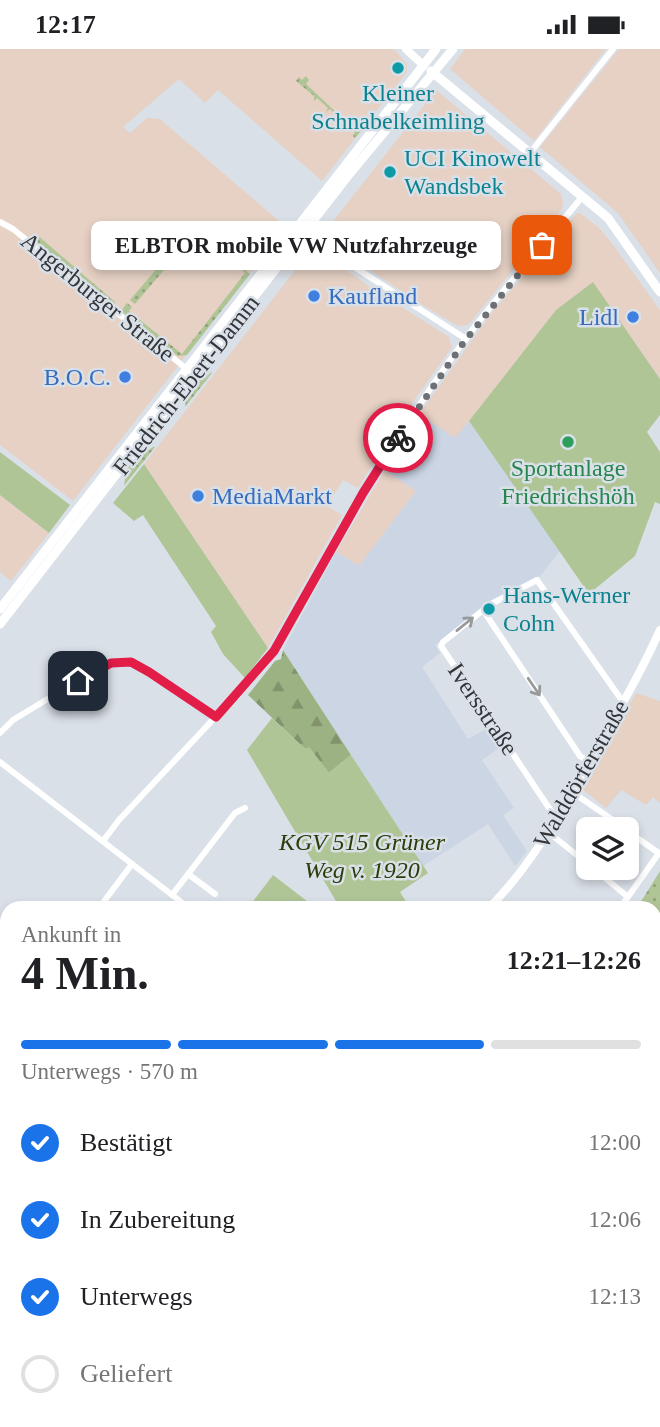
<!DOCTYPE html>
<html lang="de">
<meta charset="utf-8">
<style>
body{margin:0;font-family:"Times New Roman",serif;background:#f6f6f6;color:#202124;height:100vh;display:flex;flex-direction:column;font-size:26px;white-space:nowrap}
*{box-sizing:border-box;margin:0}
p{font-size:23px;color:#757577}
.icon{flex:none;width:38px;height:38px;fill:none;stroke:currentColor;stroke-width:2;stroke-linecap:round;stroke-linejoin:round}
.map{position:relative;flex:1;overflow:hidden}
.drawer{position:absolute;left:0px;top:852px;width:662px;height:527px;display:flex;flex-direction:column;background:#fff;border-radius:21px 21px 0 0;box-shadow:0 4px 10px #0003}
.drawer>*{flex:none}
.tools{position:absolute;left:576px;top:768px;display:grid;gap:14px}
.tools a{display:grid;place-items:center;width:63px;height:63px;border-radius:10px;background:#fff;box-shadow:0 4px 10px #0003;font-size:35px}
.pin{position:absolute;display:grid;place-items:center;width:60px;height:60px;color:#fff;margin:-30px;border-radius:14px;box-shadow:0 4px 10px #0006}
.courier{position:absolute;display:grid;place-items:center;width:70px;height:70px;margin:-35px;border:5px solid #e11d48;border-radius:50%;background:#fff;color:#222;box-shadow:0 2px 9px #0007}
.bubble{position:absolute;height:49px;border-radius:10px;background:#fff;box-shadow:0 4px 10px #0003;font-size:23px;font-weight:800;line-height:49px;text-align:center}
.head em{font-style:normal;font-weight:800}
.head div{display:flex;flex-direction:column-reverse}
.head{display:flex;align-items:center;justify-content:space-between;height:119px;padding:0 21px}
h1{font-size:46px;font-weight:800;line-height:52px}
.bar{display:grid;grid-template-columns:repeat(4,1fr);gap:10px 7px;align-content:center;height:84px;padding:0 21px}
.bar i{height:9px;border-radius:5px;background:#e0e0e0}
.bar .active{background:#1a73e8}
.bar p{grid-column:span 4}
ol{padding:0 21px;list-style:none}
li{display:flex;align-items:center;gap:21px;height:77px}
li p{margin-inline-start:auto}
li .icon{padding:7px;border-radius:50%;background:#1a73e8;color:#fff;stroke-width:4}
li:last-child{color:#757577}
li i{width:38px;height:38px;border:4px solid #e0e0e0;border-radius:50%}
.status{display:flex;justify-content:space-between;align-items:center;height:49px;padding:0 35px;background:#fff;direction:ltr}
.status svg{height:19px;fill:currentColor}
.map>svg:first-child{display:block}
</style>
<div class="status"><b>12:17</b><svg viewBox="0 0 49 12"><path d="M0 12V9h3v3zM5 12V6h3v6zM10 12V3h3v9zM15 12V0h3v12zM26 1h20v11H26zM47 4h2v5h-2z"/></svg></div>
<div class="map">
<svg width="660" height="1378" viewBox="0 0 660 1378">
<defs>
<pattern id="grass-dots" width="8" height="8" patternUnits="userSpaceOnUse" patternTransform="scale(1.75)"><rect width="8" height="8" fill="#b0c596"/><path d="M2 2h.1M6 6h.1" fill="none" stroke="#90a17b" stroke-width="1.8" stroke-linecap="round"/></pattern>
<pattern id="forest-firs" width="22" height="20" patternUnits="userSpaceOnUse" patternTransform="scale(1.75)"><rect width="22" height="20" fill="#9db283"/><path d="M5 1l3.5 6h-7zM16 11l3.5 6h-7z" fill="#81926c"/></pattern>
<pattern id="water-ripples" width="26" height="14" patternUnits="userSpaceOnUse" patternTransform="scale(1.75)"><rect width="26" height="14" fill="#8dbdde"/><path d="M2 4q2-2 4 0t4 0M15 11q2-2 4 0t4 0" fill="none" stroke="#749ab5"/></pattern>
</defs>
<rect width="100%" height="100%" fill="#dae0e8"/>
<!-- commercial -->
<g fill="#e6d1c4">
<polygon points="0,0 394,0 407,15 407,23 322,132 218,41 205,54 179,30 123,78 130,84 147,69 160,70 286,178 73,452 0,396"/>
<polygon points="465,0 606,0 534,92 450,20"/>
<polygon points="619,0 660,0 660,224 618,164 540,98"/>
<polygon points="436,41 561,145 563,154 562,160 470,274 464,277 456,276 426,258 320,189"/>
<polygon points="577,164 580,164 598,178 611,193 660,261 660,330 608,255 556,261 455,390 419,365 493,262"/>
<polygon points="314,197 367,236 449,288 452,298 401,370 358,439 343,431 327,457 342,466 268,599 144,415"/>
<polygon points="385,421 416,442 359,517 336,503"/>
<polygon points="0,446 49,484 11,532 0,523"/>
<polygon points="0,1257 7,1263 7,1360 0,1367"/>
<polygon points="16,1372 119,1372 125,1378 10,1378"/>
<polygon points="311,1372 378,1372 373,1378 317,1378"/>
</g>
<!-- built -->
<polygon fill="#cbd5e4" points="419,365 455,389 469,372 560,502 541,526 479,560 435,596 440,604 422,618 468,690 489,678 502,697 482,711 514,759 503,766 527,802 515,817 488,775 423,817 283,601 336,503 359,517 416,442 385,421"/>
<!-- education -->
<polygon fill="#e6d1c3" points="636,644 660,652 660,754 653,748 646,756 621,741 606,759 581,739"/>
<!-- grass -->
<g fill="url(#grass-dots)">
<polygon points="306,27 309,31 306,35 357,83 361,82 355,89 353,87 355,83 349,78 346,81 344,79 347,76 340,70 337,73 338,68 330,60 326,63 328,59 317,49 314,52 314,47 296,32 299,28 302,31"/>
<polygon points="193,177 198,181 135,255 130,251"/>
<polygon points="36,185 115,253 114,256 31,188"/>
<polygon points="232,210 250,225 187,306 178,307 121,262 127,254 132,258 129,262 182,305 245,224"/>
<polygon points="207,319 210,322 204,331 211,323 212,324 185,358 187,341"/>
<polygon points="153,398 155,398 124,437 127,416"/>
<polygon points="660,822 660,893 655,898 654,859 637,859"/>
<polygon points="655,909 660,912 660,1083 655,1089"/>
</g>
<!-- forest -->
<polygon fill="url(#forest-firs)" points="283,601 351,706 329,724 309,699 305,700 248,646 275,612 281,610"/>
<!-- garden -->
<g fill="#b0c596">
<polygon points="593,233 660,330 660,366 647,383 660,403 660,455 655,453 635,507 589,545 469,372 556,261"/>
<polygon points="0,403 70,456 49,484 0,446"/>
<polygon points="144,415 268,599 245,629 223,605 211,583 216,577 143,466 134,472 113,454"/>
<polygon points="272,669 305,700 309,698 329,724 351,706 428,824 400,843 410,859 340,859 247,701"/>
<polygon points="273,826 316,859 248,859"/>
</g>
<!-- water -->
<polygon fill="url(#water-ripples)" points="161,1372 236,1372 225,1378 158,1378"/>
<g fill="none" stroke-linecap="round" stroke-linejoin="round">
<!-- minor -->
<g stroke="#fff" stroke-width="6">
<polyline points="530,104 613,0"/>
<polyline points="0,173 13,180 188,321"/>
<polyline points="300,183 466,290"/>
<polyline points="483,561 580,707 589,713"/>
<polyline points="0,684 13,671 102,617 124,612 138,616 216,668"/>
<polyline points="0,713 189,859"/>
<polyline points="572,743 626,780"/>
<polyline points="558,768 553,765 441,597 443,593 491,555 537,531 623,653"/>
<polyline points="626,781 660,805"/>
<polyline points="548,783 588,815"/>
<path d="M 103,792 L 119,771 L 265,615 L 280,592 C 337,489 394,387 464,292 C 501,242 543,196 582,148"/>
<polyline points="593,819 628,848"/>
<polyline points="188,825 215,845"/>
<polyline points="172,846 235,764 245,759"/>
<polyline points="99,859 132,815"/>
<polyline points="620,859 659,804"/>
<polyline points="0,886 7,891"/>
<polyline points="0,1067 7,1073"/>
<polyline points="0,1162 7,1168"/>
<polyline points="0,1198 7,1189"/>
<polyline points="654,1215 660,1220"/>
<polyline points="654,1367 660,1372"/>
<polyline points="536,1372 544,1378"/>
<polyline points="301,1378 305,1376 310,1378"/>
</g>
<!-- tertiary -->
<g stroke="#fff" stroke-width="8">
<polyline points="406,0 423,16"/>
<path d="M 489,859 C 530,818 557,769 586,718 C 612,673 639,628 660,581"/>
<polyline points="0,1251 7,1256"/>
<polyline points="130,1372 135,1378"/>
<polyline points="0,1376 7,1369"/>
</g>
<!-- secondary -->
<g stroke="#fff" stroke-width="9">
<polyline points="431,22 608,169 660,243"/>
<polyline points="0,560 436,0"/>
<polyline points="0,575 347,128 453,0"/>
</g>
<!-- primary -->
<g stroke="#6bcdf9" stroke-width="10">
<polyline points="654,1106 660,1100"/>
<polyline points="388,1378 392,1372"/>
</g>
</g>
<!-- one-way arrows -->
<defs><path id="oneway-shaft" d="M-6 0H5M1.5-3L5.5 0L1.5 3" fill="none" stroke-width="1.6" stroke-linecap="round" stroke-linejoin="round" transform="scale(1.75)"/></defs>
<g stroke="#999a9c">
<use href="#oneway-shaft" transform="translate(465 575) rotate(-39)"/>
<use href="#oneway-shaft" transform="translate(534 638) rotate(56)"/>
</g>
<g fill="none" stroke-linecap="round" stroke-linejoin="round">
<!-- done -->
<polyline stroke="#6d7176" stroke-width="7" stroke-dasharray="0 12.6" points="398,389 464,293 542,196"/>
<!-- route -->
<polyline stroke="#e11d48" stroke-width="9" points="78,632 111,614 131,613 149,623 216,668 274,602 363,444 398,389"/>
</g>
<!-- markers -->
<g fill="#0f9aa8" stroke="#dae0e8" stroke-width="2.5">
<circle cx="398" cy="19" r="7"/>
<circle cx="390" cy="123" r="7"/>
<circle cx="489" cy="560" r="7"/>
</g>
<g fill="#3f7fe0" stroke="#dae0e8" stroke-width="2.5">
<circle cx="314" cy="247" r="7"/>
<circle cx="633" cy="268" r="7"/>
<circle cx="125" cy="328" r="7"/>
<circle cx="198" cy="447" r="7"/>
</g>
<circle fill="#2e9e5b" stroke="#dae0e8" stroke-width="2.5" cx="568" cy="393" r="7"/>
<g text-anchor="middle" stroke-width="5" stroke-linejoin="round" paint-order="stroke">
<!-- culture labels -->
<g font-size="24" fill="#0d838f" stroke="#dae0e8" text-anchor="start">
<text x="398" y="52" text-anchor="middle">Kleiner<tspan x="398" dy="28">Schnabelkeimling</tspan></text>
<text x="404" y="117">UCI Kinowelt<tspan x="404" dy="28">Wandsbek</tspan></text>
<text x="503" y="554">Hans-Werner<tspan x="503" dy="28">Cohn</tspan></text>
</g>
<!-- shop labels -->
<g font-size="24" fill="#366cbe" stroke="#dae0e8" text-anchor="start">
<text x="328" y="255">Kaufland</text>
<text x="619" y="276" text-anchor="end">Lidl</text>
<text x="111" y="336" text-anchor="end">B.O.C.</text>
<text x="212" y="455">MediaMarkt</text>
</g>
<!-- street labels -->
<g font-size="24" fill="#333539" stroke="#dae0e8">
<text transform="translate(98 248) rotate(39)" y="8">Angerburger Straße</text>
<text transform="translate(186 336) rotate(-52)" y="8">Friedrich-Ebert-Damm</text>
<text transform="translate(483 660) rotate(56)" y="8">Iversstraße</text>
<text transform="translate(581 725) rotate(-60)" y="8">Walddörferstraße</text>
</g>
<!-- leisure labels -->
<g font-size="24" fill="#27864d" stroke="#dae0e8">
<text x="568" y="427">Sportanlage<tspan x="568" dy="28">Friedrichshöh</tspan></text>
</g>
<!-- park labels -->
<g font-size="24" font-style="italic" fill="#2a3c07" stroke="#dae0e8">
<text x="362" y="801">KGV 515 Grüner<tspan x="362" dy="28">Weg v. 1920</tspan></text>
</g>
</g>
</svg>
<div class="tools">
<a><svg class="icon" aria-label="layers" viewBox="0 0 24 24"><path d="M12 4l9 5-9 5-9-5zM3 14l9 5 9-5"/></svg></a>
</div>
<div class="pin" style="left:542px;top:196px;background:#ea580c"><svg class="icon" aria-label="bag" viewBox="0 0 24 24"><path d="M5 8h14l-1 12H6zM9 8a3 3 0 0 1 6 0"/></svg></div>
<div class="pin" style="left:78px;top:632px;background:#1f2937"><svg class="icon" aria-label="home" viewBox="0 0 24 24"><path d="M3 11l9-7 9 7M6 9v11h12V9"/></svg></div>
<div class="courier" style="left:398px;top:389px"><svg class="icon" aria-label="bike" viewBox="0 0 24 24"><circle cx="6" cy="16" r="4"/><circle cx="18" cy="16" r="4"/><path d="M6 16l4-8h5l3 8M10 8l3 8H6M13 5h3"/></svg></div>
<div class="bubble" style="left:91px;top:172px;width:410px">ELBTOR mobile VW Nutzfahrzeuge</div>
<section class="drawer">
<div class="head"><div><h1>4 Min.</h1><p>Ankunft in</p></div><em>12:21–12:26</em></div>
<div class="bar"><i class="active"></i><i class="active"></i><i class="active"></i><i></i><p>Unterwegs · 570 m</p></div>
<ol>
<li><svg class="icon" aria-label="check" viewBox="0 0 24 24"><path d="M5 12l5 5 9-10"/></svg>Bestätigt<p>12:00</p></li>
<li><svg class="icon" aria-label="check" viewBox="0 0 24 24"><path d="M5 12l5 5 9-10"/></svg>In Zubereitung<p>12:06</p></li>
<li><svg class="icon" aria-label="check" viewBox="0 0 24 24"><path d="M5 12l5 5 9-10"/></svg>Unterwegs<p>12:13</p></li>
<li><i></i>Geliefert</li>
</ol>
</section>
</div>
